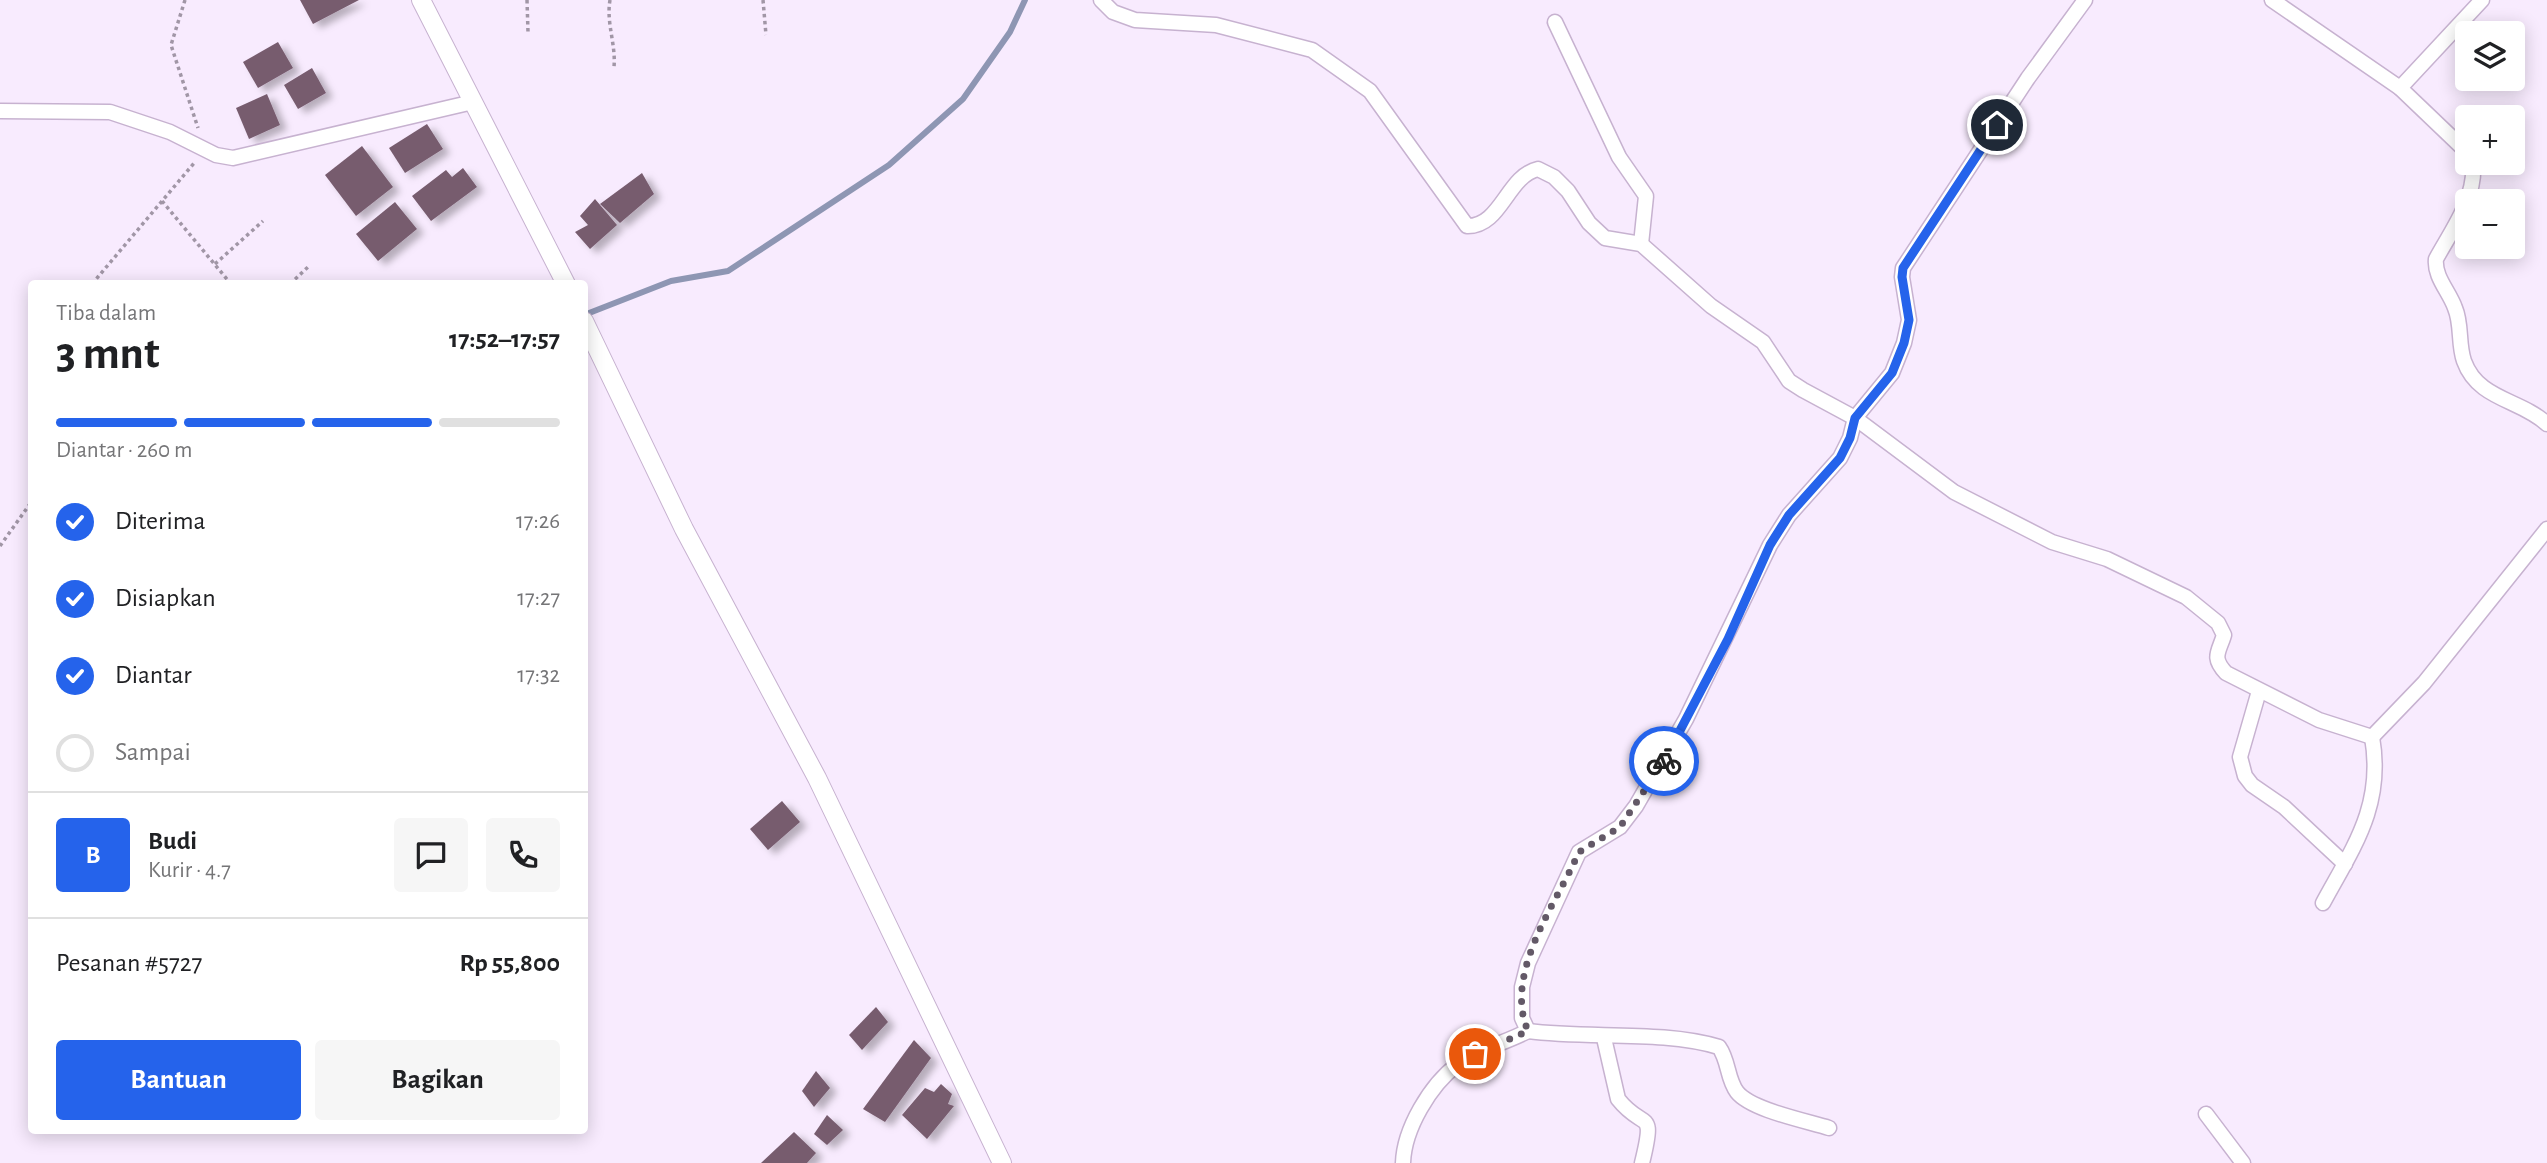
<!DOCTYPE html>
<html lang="id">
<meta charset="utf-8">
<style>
body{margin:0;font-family:"Alegreya Sans",sans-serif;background:#f6f6f6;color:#202124;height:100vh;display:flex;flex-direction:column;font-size:26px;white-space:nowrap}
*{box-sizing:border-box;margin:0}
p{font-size:23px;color:#757577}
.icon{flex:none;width:38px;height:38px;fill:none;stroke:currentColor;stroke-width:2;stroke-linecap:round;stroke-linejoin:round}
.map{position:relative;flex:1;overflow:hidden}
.sheet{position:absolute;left:28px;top:280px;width:560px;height:854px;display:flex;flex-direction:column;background:#fff;border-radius:7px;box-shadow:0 4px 18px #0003}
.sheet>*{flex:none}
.controls{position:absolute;left:2455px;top:21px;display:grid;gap:14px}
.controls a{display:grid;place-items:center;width:70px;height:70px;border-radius:7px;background:#fff;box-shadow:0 4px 18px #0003;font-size:35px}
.pin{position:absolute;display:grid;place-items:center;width:60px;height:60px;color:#fff;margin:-30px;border:4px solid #fff;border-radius:50%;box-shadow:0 2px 7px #0007}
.courier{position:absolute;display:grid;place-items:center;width:70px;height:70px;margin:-35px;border:5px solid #2563eb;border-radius:50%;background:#fff;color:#222;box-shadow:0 2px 9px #0007}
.summary em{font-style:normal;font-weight:600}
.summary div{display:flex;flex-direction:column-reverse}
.summary{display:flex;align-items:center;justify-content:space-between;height:119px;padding:0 28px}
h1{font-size:46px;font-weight:600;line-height:52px}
.bar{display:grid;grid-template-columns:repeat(4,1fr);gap:10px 7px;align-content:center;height:84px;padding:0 28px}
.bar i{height:9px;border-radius:5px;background:#e0e0e0}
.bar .current{background:#2563eb}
.bar p{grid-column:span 4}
.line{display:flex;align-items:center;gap:18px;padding:0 28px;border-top:2px solid #e0e0e0}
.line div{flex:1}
.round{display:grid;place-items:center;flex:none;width:74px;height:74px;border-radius:7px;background:#f6f6f6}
ol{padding:0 28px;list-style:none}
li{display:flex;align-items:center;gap:21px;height:77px}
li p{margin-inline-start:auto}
li .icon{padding:7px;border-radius:50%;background:#2563eb;color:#fff;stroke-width:4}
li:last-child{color:#757577}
li i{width:38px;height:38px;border:4px solid #e0e0e0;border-radius:50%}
.cta{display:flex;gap:14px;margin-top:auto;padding:14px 28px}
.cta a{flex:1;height:80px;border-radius:7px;background:#2563eb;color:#fff;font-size:28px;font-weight:600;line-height:80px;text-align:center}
.cta a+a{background:#f6f6f6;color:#202124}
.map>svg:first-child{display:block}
</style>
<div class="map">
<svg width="2547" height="1163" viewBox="0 0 2547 1163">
<defs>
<filter id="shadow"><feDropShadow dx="7" dy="4.5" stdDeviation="3.5" flood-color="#0004"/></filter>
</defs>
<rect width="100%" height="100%" fill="#f8ebfe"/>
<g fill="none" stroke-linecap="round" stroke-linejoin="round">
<!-- stream -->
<polyline stroke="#8e96b3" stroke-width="6" points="584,315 671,281 728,271 889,165 963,99 1010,32 1025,0"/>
</g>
<!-- building -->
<g fill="#775c6e" filter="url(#shadow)">
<polygon points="300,0 359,0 313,24"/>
<polygon points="278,42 293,68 258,88 243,62"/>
<polygon points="312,68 326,93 298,109 284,85"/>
<polygon points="267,94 280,125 249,139 236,108"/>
<polygon points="427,124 443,149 405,173 389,148"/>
<polygon points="362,146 393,187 356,216 325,175"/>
<polygon points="463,168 477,187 431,221 412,196 446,170 452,177"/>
<polygon points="642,173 654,194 620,223 600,204"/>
<polygon points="595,199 617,225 590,249 575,232 588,225 580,216"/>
<polygon points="395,202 417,229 378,261 356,234"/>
<polygon points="782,801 800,822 768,850 750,829"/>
<polygon points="876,1007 888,1022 862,1050 849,1035"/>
<polygon points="914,1040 931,1058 885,1122 863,1109"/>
<polygon points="816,1071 830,1088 814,1107 802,1091"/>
<polygon points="941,1084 952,1094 948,1104 954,1106 927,1139 902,1115 925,1088 934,1092"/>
<polygon points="827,1115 843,1130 827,1145 814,1134"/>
<polygon points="794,1132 816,1153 807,1163 761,1163"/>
</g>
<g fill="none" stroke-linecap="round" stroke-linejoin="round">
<defs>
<g id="minor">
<path d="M 1101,0 L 1113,12 L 1135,20 L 1216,25 L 1312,50 L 1370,91 L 1467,226 C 1501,227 1507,176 1538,169 L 1554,177 L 1568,191 L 1589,223 L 1605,238 L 1641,244 L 1711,306 L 1763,342 L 1789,381 L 1803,390 L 1855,418 L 1954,492 L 2052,542 L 2107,559 L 2186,597 L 2218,623 L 2224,635 C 2219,652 2211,657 2226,673 L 2319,720 L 2372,737 L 2424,683 L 2547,529"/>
<polyline points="2272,0 2400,88 2482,0"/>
<polyline points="1555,22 1619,157 1646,196 1641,244"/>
<polyline points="2400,88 2468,153"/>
<polyline points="0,111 110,112 170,132 216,155 233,158 473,102"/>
<path d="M 2473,163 C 2476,198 2453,228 2436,259 C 2434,277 2449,291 2455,308 C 2462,324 2458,344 2464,361 C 2478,400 2520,399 2547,424"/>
<polyline points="2259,691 2240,757 2245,776 2252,785 2284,807 2345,864"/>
<path d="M 2323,903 C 2354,846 2384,805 2372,737"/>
<path d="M 1528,1031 C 1588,1039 1663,1030 1719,1047 C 1729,1061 1727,1079 1737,1092 C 1751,1110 1807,1121 1829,1128"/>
<path d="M 1604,1038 L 1618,1099 C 1644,1132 1656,1106 1642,1163"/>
<polyline points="2206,1114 2243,1163"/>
<path d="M 1403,1163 C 1404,1129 1430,1085 1458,1064 C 1479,1049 1505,1043 1528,1031 L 1522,1018 L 1522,987 L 1528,963 L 1579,852 L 1620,827 L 1636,806 L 1686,719 L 1770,545 L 1789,515 L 1840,458 L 1850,438 L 1855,418 L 1892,373 L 1904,343 L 1909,320 L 1902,277 L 1903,268 L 2028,78 L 2085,0"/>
</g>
<g id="tertiary">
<polyline points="421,0 566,284"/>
<polyline points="584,321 684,529 817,778 1002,1163"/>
</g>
</defs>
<!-- minor casing -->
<use href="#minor" stroke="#c7b2d0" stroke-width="17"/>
<!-- tertiary casing -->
<use href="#tertiary" stroke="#c7b2d0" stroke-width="20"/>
<!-- path -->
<g stroke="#a196a6" stroke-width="3.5" stroke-dasharray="3.5 3.5" stroke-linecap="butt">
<polyline points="185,0 171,45 198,128"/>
<polyline points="527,0 528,32"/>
<path d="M 610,0 C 606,23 616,44 614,67"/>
<polyline points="763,0 766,35"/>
<polyline points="162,201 231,284"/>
<polyline points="215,264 263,221"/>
<polyline points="92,284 195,162"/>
<polyline points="290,284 309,266"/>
<polyline points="0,546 32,501"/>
</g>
<!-- minor -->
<use href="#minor" stroke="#fff" stroke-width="14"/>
<!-- tertiary -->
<use href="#tertiary" stroke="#fff" stroke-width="18"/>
</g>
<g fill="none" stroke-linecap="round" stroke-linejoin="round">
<!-- done -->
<path stroke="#635967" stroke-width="7" stroke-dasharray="0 12.6" d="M 1475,1054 L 1528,1031 C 1505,978 1549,913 1572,867 L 1579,852 L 1620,827 L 1664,761"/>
<!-- route -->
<polyline stroke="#2563eb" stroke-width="9" points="1664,761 1728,639 1770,545 1789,515 1840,458 1850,438 1855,418 1892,373 1904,343 1909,320 1902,277 1903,268 1997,125"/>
</g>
</svg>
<div class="controls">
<a><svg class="icon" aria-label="layers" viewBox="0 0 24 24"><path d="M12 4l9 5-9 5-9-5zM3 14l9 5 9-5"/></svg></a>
<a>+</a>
<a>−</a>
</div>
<div class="pin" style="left:1475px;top:1054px;background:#ea580c"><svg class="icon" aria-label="bag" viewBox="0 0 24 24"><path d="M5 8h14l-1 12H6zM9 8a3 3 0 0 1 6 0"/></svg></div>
<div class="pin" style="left:1997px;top:125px;background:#1f2937"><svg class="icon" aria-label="home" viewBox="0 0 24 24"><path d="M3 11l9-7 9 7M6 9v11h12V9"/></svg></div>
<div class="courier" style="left:1664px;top:761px"><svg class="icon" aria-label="bike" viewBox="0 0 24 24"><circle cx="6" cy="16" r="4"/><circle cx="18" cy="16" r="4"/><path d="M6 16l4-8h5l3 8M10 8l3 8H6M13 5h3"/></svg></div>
<section class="sheet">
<div class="summary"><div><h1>3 mnt</h1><p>Tiba dalam</p></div><em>17:52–17:57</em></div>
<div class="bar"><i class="current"></i><i class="current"></i><i class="current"></i><i></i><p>Diantar · 260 m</p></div>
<ol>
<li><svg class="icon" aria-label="check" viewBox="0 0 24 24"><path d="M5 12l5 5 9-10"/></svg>Diterima<p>17:26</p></li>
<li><svg class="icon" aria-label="check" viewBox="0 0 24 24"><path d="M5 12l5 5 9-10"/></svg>Disiapkan<p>17:27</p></li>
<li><svg class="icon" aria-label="check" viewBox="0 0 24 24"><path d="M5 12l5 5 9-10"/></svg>Diantar<p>17:32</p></li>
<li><i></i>Sampai</li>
</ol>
<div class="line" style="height:126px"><b class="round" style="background:#2563eb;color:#fff">B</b><div><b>Budi</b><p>Kurir · 4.7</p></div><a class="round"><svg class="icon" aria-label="chat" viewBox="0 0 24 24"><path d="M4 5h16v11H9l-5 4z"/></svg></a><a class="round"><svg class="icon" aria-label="phone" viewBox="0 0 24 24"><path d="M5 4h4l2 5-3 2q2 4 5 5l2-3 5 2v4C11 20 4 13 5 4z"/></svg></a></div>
<div class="line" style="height:91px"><div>Pesanan #5727</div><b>Rp 55,800</b></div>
<div class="cta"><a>Bantuan</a><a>Bagikan</a></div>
</section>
</div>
